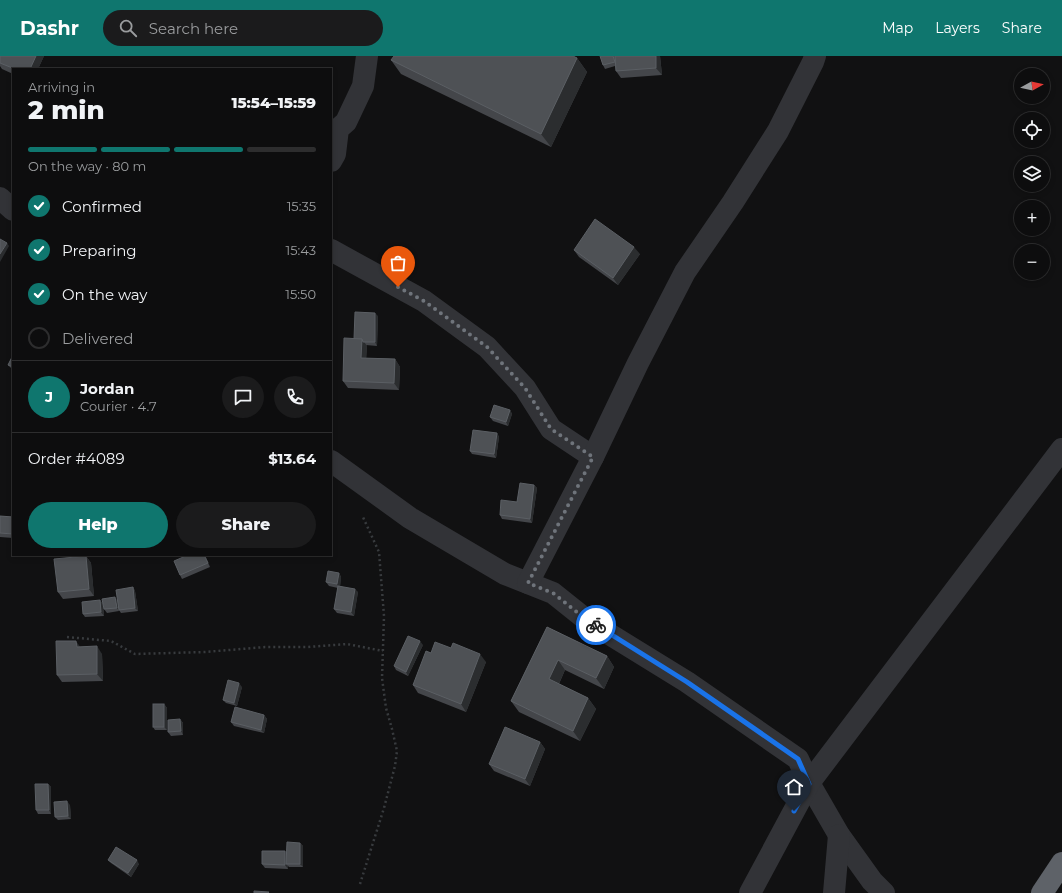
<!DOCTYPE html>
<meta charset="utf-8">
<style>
body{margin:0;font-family:Montserrat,sans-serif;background:#1b1b1c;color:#f1f3f6;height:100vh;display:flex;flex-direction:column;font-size:15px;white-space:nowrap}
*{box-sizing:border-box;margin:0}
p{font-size:13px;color:#9a9c9e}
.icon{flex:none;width:22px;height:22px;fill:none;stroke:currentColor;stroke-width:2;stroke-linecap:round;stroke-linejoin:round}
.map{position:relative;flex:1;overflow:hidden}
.side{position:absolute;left:12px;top:12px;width:320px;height:488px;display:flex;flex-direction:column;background:#0d0d0e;border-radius:0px;box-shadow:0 2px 6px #0003,0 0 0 1px #2d2d2e}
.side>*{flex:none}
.needle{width:26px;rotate:82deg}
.fabs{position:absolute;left:1014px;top:12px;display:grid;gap:8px}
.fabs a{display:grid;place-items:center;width:36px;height:36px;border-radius:50%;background:#0d0d0e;box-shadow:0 2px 6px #0003,0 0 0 1px #2d2d2e;font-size:20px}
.pin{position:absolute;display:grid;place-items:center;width:34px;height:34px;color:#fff;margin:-41px -17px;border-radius:50% 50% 50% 0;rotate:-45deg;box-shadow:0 0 4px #0007}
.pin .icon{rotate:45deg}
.courier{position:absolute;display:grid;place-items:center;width:40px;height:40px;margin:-20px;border:3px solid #1a73e8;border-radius:50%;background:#fff;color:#222;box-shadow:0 1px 5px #0007}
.head em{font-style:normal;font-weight:800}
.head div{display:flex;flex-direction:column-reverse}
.head{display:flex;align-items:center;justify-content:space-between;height:68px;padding:0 16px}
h1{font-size:26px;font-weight:800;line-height:30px}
.bar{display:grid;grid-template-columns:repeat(4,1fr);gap:6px 4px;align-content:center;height:48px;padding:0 16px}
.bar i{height:5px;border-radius:3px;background:#2d2d2e}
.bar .on{background:#0f766e}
.bar p{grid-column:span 4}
.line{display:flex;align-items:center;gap:10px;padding:0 16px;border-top:1px solid #2d2d2e}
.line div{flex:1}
.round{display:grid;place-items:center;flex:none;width:42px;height:42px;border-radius:21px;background:#1b1b1c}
ol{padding:0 16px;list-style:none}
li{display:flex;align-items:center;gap:12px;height:44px}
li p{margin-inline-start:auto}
li .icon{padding:4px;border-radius:50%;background:#0f766e;color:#fff;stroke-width:4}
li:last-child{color:#9a9c9e}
li i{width:22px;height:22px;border:2px solid #2d2d2e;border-radius:50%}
.primary-button{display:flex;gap:8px;margin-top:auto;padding:8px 16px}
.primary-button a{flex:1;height:46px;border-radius:24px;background:#0f766e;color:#fff;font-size:16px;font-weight:800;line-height:46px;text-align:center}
.primary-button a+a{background:#1b1b1c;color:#f1f3f6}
header{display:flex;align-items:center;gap:24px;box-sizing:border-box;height:56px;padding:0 20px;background:#0f766e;color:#fff}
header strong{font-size:19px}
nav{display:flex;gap:22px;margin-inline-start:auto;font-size:14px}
.search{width:280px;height:36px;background:#1b1b1c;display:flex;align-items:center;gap:10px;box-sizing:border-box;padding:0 14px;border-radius:22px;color:#9a9c9e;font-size:15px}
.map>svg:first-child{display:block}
</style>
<header>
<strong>Dashr</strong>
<div class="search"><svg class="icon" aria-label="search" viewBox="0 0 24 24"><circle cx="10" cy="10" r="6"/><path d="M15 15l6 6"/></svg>Search here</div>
<nav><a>Map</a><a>Layers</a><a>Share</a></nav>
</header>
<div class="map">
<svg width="1062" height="837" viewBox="0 0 1062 837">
<rect width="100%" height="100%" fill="#111112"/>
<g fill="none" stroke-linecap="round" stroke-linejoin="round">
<!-- path -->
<g stroke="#383b3e" stroke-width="2.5" stroke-dasharray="2 3" stroke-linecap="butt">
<polyline points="67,581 111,585 135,598 205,596 265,591 307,591 347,588 383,595"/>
<polyline points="360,828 384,752 395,710 397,695 392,673 386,652 382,622 384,560 379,496 362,459"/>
</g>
<!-- street -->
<g stroke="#323337" stroke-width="22">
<polyline points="331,105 335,98 338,73 346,66 363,30 367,0"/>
<polyline points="0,142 13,154"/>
<polyline points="331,194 424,245 487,291 525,332 551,373 593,401"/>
<polyline points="331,405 410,462 505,518 553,537 588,565 687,626 798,703 809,727 839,779 872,825 884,837"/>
<polyline points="528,527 593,401 638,307 685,216 733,146 778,75 813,6 815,0"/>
<polyline points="750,837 809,727 1062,393"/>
<polyline points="834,837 839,779"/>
</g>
<!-- highway -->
<polyline stroke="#5e6268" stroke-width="22" points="1042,837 1062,807"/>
</g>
<!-- wall -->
<g fill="#44464a">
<polygon points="0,0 44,0 38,13 13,13 13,18 2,13 0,10"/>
<polygon points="600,0 660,0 662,19 621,22 616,15 615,10 605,13 603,9"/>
<polygon points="577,2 587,16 551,91 401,18 391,4"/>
<polygon points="574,194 640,198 618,229 579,201"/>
<polygon points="378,260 377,290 366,289 367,290 366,302 395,303 400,311 399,334 348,332 343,325 354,283"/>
<polygon points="13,299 13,314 8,309"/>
<polygon points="510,354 512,358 508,370 493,365 490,361"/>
<polygon points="497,377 499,381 496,402 472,398 470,395"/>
<polygon points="534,429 537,432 532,467 502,463 500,459 517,446"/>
<polygon points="0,460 13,461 13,482 0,481"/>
<polygon points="205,499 210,511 182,523 180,519"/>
<polygon points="86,500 91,507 94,540 63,543 58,536"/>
<polygon points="339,517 341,521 340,530 358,536 354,560 337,557 334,553 338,532 329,530 326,526"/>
<polygon points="133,531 135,535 138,555 121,557 119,554 119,555 107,557 104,553 118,544"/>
<polygon points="100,544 103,548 104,560 85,561 83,558"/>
<polygon points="547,571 607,600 614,611 604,633 565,614 559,628 588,642 596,653 580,685 519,656 511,645"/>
<polygon points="423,589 408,620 396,614 394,610"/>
<polygon points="80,591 102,598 103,625 62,626 57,619"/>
<polygon points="431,597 486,606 466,656 418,637 413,629"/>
<polygon points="242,631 237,650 226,647 223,644"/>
<polygon points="164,648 167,652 167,674 155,674 153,671"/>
<polygon points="264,659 267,663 264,677 234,670 231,666"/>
<polygon points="180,663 183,667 183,679 171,680 168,676"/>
<polygon points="540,686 545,693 530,730 494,715 489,708"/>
<polygon points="48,728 51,731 51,758 38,758 36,754"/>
<polygon points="70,749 71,763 58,764 55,761"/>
<polygon points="300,787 303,790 303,811 289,811 288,810 288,813 265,812 262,808 287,797"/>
<polygon points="108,804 139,808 131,821 111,807"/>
</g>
<!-- shaded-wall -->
<g fill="#2b2d2f">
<polygon points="36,0 44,0 38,13 30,13"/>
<polygon points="656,0 660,0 662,19 656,12"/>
<polygon points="577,2 587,16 551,91 541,78"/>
<polygon points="7,187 9,190 0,206 0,198"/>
<polygon points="634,191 640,198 618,229 613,222"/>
<polygon points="375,257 378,260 377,290 375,286"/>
<polygon points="362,283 367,290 366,309 361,302"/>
<polygon points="395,303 400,311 399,334 394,327"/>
<polygon points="510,354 512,358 508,370 506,366"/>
<polygon points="497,377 499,381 496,402 494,398"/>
<polygon points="534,429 537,432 532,467 530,463"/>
<polygon points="204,499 205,499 210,511"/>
<polygon points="86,500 91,507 94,540 89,533"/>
<polygon points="339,517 341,521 340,532 337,528"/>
<polygon points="133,531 135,535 138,555 135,552"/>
<polygon points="355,533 358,536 354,560 351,556"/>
<polygon points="115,541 118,545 119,555 117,552"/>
<polygon points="100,544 103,548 104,560 101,556"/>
<polygon points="76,585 81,592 77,591"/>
<polygon points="420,585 423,589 408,620 406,616"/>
<polygon points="97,590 102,598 103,625 97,618"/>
<polygon points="480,598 486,606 466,656 461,648"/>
<polygon points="607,600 614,611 604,633 596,622"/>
<polygon points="558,604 565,614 556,634 549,623"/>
<polygon points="239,627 242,631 237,650 234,647"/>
<polygon points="588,642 596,653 580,685 573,675"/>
<polygon points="164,648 167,652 167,674 164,671"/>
<polygon points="264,659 267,663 264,677 261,674"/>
<polygon points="180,663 183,667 183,679 181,675"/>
<polygon points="540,686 545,693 530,730 525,723"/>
<polygon points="48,728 51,731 51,758 49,754"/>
<polygon points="67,745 70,749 71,763 68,760"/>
<polygon points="300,787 303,790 303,811 300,808"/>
<polygon points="285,795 288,799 286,808 288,810 288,813 285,809"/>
<polygon points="137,804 139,808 131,821 128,817"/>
</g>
<!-- building -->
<g fill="#4e5155" stroke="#5b5f64">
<polygon points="0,0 36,0 30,13 15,13 0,7"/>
<polygon points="394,0 573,0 577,2 541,78 391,4"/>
<polygon points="600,0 613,0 615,6 603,9"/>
<polygon points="615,0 656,0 656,12 616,15"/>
<polygon points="595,163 634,191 613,222 574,194"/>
<polygon points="0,183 7,187 0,198"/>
<polygon points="355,256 375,257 375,286 363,286 362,283 354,283"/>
<polygon points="344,282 362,283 361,302 395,303 394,327 343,325"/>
<polygon points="13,299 13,311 8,309"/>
<polygon points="494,349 510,354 506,366 490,361"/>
<polygon points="473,374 497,377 494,398 470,395"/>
<polygon points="520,427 534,429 530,463 500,459 501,444 517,446"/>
<polygon points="0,460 13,461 13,478 0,477"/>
<polygon points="188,499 204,499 208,507 180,519 174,505"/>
<polygon points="86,500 89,533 58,536 54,503"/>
<polygon points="328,515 339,517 337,528 326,526"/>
<polygon points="338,530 355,533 351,556 334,553"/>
<polygon points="133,531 135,552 119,554 116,534"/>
<polygon points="115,541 117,552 104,553 102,543"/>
<polygon points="100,544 101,556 83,558 82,546"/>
<polygon points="547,571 607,600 596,622 558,604 549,623 588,642 573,675 511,645"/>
<polygon points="408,580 420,585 406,616 394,610"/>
<polygon points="56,585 76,585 77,591 97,590 97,618 57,619"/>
<polygon points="435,586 451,592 453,587 480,598 461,648 413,629 426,595 431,597"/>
<polygon points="228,624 239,627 234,647 223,644"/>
<rect x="153" y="648" width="11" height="23"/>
<polygon points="235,651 264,659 261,674 231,666"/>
<polygon points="180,663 181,675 168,676 168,664"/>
<polygon points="505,671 540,686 525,723 489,708"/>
<polygon points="35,728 48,728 49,754 36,754"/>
<polygon points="67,745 68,760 55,761 54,746"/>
<polygon points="287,786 300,787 300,808 286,808"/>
<polygon points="116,791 137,804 128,817 108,804"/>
<polygon points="262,795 285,795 285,809 262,808"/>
<polygon points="254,835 269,836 268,837 254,837"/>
</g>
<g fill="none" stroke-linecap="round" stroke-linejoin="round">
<!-- done -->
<polyline stroke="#6f747b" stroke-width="4" stroke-dasharray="0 7.2" points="398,231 424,245 487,291 525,332 551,373 593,401 528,527 553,537 588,565 596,569"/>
<!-- route -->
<polyline stroke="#1a73e8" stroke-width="5" points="596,569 687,626 798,703 809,728 794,755"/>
</g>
</svg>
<div class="fabs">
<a><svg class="needle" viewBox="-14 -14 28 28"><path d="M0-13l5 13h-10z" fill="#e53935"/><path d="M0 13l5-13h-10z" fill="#9a9c9e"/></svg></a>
<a><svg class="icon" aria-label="locate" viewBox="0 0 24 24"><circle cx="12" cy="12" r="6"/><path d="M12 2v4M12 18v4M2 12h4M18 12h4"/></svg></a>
<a><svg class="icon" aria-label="layers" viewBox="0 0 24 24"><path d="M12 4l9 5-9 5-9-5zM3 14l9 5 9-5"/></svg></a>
<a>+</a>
<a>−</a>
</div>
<div class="pin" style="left:398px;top:231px;background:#ea580c"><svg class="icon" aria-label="bag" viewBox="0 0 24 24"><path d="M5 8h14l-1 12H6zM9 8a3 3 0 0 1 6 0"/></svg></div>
<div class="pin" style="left:794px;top:755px;background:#1f2937"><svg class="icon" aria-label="home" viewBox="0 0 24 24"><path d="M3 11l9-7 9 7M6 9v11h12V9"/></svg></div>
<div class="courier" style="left:596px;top:569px"><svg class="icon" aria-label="bike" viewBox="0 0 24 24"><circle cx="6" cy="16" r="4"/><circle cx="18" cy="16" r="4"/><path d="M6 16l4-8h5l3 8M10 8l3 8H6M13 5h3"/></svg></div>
<section class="side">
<div class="head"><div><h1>2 min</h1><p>Arriving in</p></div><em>15:54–15:59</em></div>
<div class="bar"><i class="on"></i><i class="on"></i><i class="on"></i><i></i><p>On the way · 80 m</p></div>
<ol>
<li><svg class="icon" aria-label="check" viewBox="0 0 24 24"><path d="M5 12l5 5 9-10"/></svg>Confirmed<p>15:35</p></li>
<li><svg class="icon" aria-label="check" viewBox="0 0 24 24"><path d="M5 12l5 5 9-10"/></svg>Preparing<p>15:43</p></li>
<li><svg class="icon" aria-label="check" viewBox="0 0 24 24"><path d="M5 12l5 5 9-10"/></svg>On the way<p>15:50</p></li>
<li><i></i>Delivered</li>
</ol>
<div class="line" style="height:72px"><b class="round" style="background:#0f766e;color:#fff">J</b><div><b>Jordan</b><p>Courier · 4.7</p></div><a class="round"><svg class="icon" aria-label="chat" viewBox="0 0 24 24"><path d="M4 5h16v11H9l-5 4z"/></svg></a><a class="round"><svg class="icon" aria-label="phone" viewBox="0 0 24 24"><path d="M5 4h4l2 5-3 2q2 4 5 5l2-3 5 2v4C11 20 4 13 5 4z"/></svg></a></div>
<div class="line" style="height:52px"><div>Order #4089</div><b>$13.64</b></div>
<div class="primary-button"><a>Help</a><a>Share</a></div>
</section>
</div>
